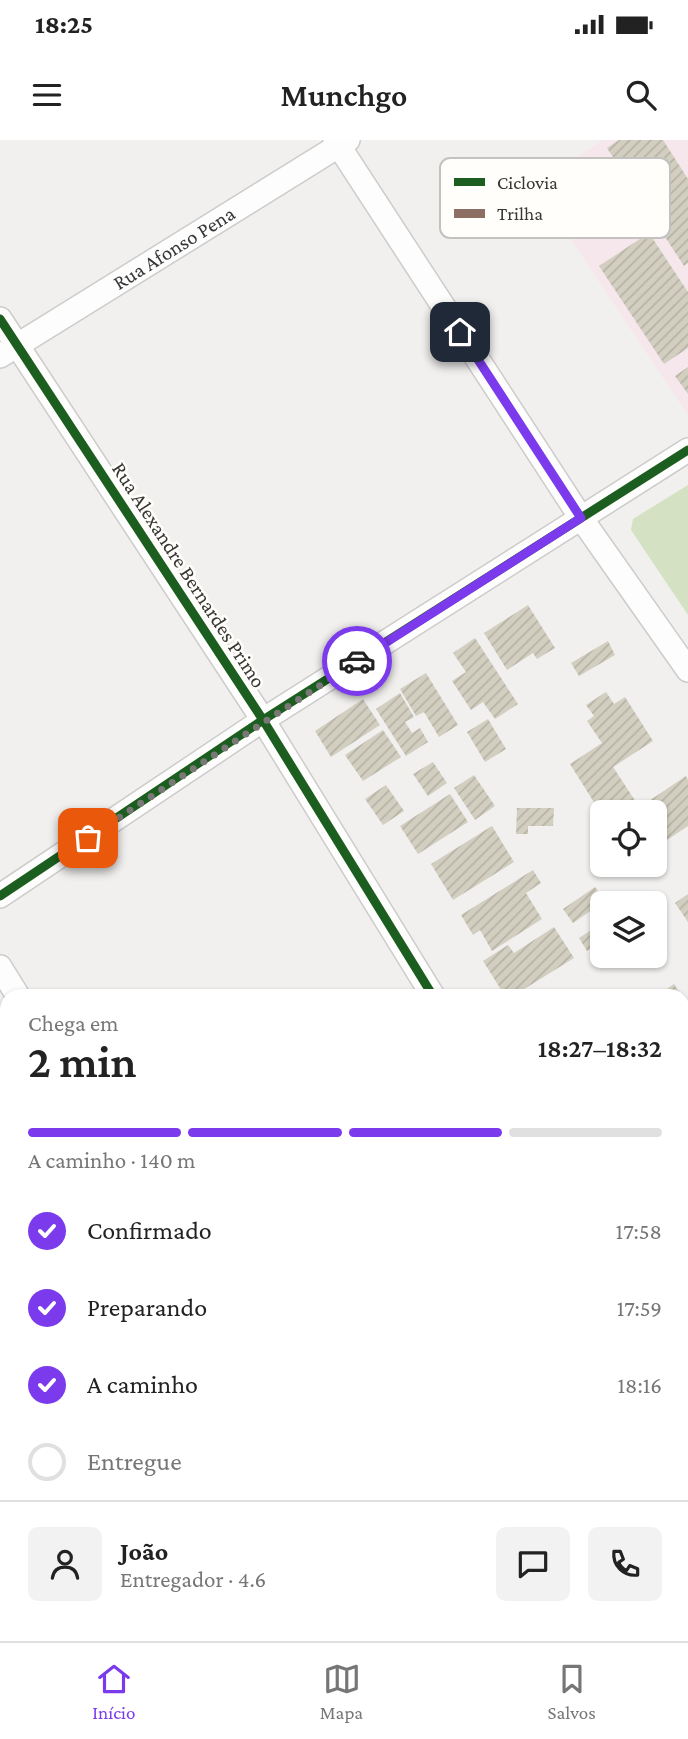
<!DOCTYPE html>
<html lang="pt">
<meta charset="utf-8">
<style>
body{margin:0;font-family:"Crimson Pro",serif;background:#f2f2f2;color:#222;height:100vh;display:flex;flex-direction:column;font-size:26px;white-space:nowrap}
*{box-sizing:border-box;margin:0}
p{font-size:23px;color:#767676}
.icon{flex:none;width:38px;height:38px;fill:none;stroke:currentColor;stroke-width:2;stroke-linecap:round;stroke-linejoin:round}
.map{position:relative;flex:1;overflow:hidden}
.sheet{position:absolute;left:0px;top:849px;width:690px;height:653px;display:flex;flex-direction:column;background:#fff;border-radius:21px 21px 0 0;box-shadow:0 2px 5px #0004}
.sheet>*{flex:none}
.buttons{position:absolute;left:590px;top:660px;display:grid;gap:14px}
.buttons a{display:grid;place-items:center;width:77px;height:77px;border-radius:10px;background:#fff;box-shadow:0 2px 5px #0004;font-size:35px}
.pin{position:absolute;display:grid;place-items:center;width:60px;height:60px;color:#fff;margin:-30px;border-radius:14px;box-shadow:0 4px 10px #0006}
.courier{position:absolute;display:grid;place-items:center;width:70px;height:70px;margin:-35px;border:5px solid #7c3aed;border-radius:50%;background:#fff;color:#222;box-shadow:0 2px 9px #0007}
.headline em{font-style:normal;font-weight:600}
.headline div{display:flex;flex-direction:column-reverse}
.headline{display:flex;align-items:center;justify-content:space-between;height:119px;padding:0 28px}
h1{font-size:46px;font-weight:600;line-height:52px}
.bar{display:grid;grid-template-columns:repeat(4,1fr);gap:10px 7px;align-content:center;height:84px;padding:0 28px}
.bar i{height:9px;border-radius:5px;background:#e0e0e0}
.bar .current{background:#7c3aed}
.bar p{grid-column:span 4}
.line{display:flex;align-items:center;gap:18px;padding:0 28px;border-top:2px solid #e0e0e0}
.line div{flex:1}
.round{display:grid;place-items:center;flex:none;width:74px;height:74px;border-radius:10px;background:#f2f2f2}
ol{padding:0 28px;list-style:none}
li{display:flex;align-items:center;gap:21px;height:77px}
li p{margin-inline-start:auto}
li .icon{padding:7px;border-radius:50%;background:#7c3aed;color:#fff;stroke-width:4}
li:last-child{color:#767676}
li i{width:38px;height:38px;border:4px solid #e0e0e0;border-radius:50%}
.status{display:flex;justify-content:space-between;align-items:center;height:49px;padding:0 35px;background:#fff;direction:ltr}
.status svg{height:19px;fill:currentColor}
header{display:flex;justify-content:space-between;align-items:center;height:91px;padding:0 28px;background:#fff;font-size:32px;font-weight:600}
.dock{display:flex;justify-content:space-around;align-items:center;height:98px;border-top:2px solid #e0e0e0;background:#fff;font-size:19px;color:#767676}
.dock a{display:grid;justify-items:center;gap:4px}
.dock .current{color:#7c3aed}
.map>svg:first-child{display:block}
</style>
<div class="status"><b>18:25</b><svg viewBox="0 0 49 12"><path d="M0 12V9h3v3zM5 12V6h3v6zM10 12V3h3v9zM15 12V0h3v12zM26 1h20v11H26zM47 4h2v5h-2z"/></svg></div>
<header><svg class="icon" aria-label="menu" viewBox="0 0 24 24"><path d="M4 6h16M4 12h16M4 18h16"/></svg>Munchgo<svg class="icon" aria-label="search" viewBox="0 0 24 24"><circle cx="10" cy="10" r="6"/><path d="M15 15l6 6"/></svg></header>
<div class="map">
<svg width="688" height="1501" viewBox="0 0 688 1501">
<defs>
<pattern id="grass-dots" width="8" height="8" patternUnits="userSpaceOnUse" patternTransform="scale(1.75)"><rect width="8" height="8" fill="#d4e2c3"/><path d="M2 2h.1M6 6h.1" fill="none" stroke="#b7c2a8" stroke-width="1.8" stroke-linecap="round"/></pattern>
<pattern id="building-hatch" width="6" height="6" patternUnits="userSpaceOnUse" patternTransform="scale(1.75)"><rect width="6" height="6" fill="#d3cfc0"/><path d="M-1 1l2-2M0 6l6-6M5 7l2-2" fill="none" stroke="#b6b2a6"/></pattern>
</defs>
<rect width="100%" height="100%" fill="#f1f0ef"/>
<!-- education -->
<polygon fill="#f5e7ec" points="603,0 688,0 688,275 535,45"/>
<!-- grass -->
<polygon fill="url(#grass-dots)" points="0,1347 7,1356 7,1494 115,1495 120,1501 0,1501"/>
<!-- garden -->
<polygon fill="#d4e2c3" points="688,345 688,475 631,390 633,379"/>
<!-- building -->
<g fill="url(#building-hatch)">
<polygon points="619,0 663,0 688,39 688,123 684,126 607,8"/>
<polygon points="649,93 688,152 688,208 664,224 599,126"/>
<polygon points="688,227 688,254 675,236"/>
<polygon points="528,465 555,508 537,519 533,513 507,530 484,493"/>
<polygon points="475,498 518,564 495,579 483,562 471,570 452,541 466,532 453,513"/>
<polygon points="608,501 615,515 579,536 571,523"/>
<polygon points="426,533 458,585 439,597 424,572 416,576 400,549"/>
<polygon points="606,552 614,564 625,557 653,601 613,627 636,662 621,672 600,672 570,624 602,603 587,581 594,576 586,565"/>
<polygon points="400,553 414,577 405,582 412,593 420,588 428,602 406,616 376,569"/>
<polygon points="363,559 380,585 331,617 315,591"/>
<polygon points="488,579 506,609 485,622 467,592"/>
<polygon points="383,590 401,617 363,641 345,615"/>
<polygon points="433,622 447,643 428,656 413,634"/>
<polygon points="474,635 495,666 475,680 454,648"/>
<polygon points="686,636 688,640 688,686 661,704 654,694 654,672 639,672 637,669"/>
<polygon points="386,645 404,671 383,685 365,659"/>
<polygon points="450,654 468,682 418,714 400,686"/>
<polygon points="517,668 554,668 553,686 528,686 528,694 516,694"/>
<polygon points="492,686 514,722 453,760 431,724"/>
<polygon points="533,730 541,743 526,753 542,779 492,811 480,790 473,795 461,775"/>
<polygon points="595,747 605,761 573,783 563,769"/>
<polygon points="688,754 688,782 675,763"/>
<polygon points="602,783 602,801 587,811 579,798"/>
<polygon points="554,787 574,818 513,856 505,856 483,821 508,805 514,813"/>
<polygon points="674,844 682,856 657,856"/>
<polygon points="682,857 688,865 688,887 682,891"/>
<polygon points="682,1426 688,1435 688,1480 682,1484"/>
</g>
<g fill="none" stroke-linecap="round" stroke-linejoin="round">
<defs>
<g id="street">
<polyline points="335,0 581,378 688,530"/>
<polyline points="0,179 263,580 433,856"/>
<path id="s1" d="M 0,216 L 348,0"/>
<polyline points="0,756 263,580 688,310"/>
<polyline points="0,827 18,856"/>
<polyline points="682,964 688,960"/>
<polyline points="682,1263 688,1272"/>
<polyline points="409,1494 413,1501"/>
</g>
</defs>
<!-- street casing -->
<use href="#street" stroke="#cdcccb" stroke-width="26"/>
<!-- street -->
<use href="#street" stroke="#fdfdfd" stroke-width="23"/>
<!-- quiet -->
<g stroke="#8d6e63" stroke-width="7" stroke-dasharray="14 7" stroke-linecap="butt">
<polyline points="0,1405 7,1415"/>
<polyline points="65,1494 70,1501"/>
</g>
<defs>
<g id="cycleway">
<polyline points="0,179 263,580 433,856"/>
<polyline points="0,756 263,580 688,310"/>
</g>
</defs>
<!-- cycleway casing -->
<use href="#cycleway" stroke="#fffefb" stroke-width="13"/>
<!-- cycleway -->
<use href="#cycleway" stroke="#1b5e20" stroke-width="9"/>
</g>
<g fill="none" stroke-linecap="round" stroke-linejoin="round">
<!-- done -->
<polyline stroke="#797877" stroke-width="7" stroke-dasharray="0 12.6" points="88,698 357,521"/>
<!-- route -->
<polyline stroke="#7c3aed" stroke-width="9" points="357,521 581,378 460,192"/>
</g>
<g text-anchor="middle" stroke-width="5" stroke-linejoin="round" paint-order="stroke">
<!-- street labels -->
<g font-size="21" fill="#383736" stroke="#fffefb">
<text dy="7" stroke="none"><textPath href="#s1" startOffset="205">Rua Afonso Pena</textPath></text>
<text transform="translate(189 435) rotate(57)" y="7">Rua Alexandre Bernardes Primo</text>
</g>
</g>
<!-- legend -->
<rect x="440" y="18" width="230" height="80" rx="10" fill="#fffefb" stroke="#c3c2c0" stroke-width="2"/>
<rect x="454" y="38" width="31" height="8" fill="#1b5e20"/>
<rect x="454" y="69" width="31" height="9" fill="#8d6e63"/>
<g font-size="19" fill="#383736">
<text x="497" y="49">Ciclovia</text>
<text x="497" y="80">Trilha</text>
</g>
</svg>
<div class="buttons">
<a><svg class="icon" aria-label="locate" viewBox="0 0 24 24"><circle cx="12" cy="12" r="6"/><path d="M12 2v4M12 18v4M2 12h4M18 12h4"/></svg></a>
<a><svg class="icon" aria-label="layers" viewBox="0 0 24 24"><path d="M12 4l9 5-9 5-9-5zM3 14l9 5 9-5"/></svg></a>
</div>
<div class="pin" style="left:88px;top:698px;background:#ea580c"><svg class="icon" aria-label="bag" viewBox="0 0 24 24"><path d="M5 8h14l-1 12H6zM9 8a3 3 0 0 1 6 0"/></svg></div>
<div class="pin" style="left:460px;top:192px;background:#1f2937"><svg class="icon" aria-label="home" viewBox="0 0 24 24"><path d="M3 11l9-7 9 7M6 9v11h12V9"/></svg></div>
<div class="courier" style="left:357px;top:521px"><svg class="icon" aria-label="car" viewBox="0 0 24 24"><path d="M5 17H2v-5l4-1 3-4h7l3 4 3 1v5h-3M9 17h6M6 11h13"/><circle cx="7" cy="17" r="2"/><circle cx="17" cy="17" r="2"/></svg></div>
<section class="sheet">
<div class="headline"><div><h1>2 min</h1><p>Chega em</p></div><em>18:27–18:32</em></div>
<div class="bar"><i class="current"></i><i class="current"></i><i class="current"></i><i></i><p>A caminho · 140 m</p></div>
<ol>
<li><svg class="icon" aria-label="check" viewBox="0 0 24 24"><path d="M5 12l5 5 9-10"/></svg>Confirmado<p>17:58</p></li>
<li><svg class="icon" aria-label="check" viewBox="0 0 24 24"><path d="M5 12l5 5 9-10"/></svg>Preparando<p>17:59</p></li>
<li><svg class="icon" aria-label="check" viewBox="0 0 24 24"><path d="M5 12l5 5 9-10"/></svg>A caminho<p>18:16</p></li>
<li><i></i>Entregue</li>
</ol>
<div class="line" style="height:126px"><a class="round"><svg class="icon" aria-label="person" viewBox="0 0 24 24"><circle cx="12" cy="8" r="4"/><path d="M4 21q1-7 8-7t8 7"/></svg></a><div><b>João</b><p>Entregador · 4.6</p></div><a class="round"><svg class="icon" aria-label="chat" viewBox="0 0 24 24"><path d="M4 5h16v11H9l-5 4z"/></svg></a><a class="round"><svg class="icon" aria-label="phone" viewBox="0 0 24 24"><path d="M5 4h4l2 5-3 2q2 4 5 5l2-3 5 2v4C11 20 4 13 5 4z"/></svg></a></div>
</section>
</div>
<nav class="dock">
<a class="current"><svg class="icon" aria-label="home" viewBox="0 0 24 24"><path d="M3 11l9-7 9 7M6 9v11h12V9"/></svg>Início</a>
<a><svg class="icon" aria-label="map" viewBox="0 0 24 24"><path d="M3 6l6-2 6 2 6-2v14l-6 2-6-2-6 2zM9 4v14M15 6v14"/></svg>Mapa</a>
<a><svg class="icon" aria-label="saved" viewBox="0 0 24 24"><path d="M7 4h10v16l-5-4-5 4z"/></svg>Salvos</a>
</nav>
